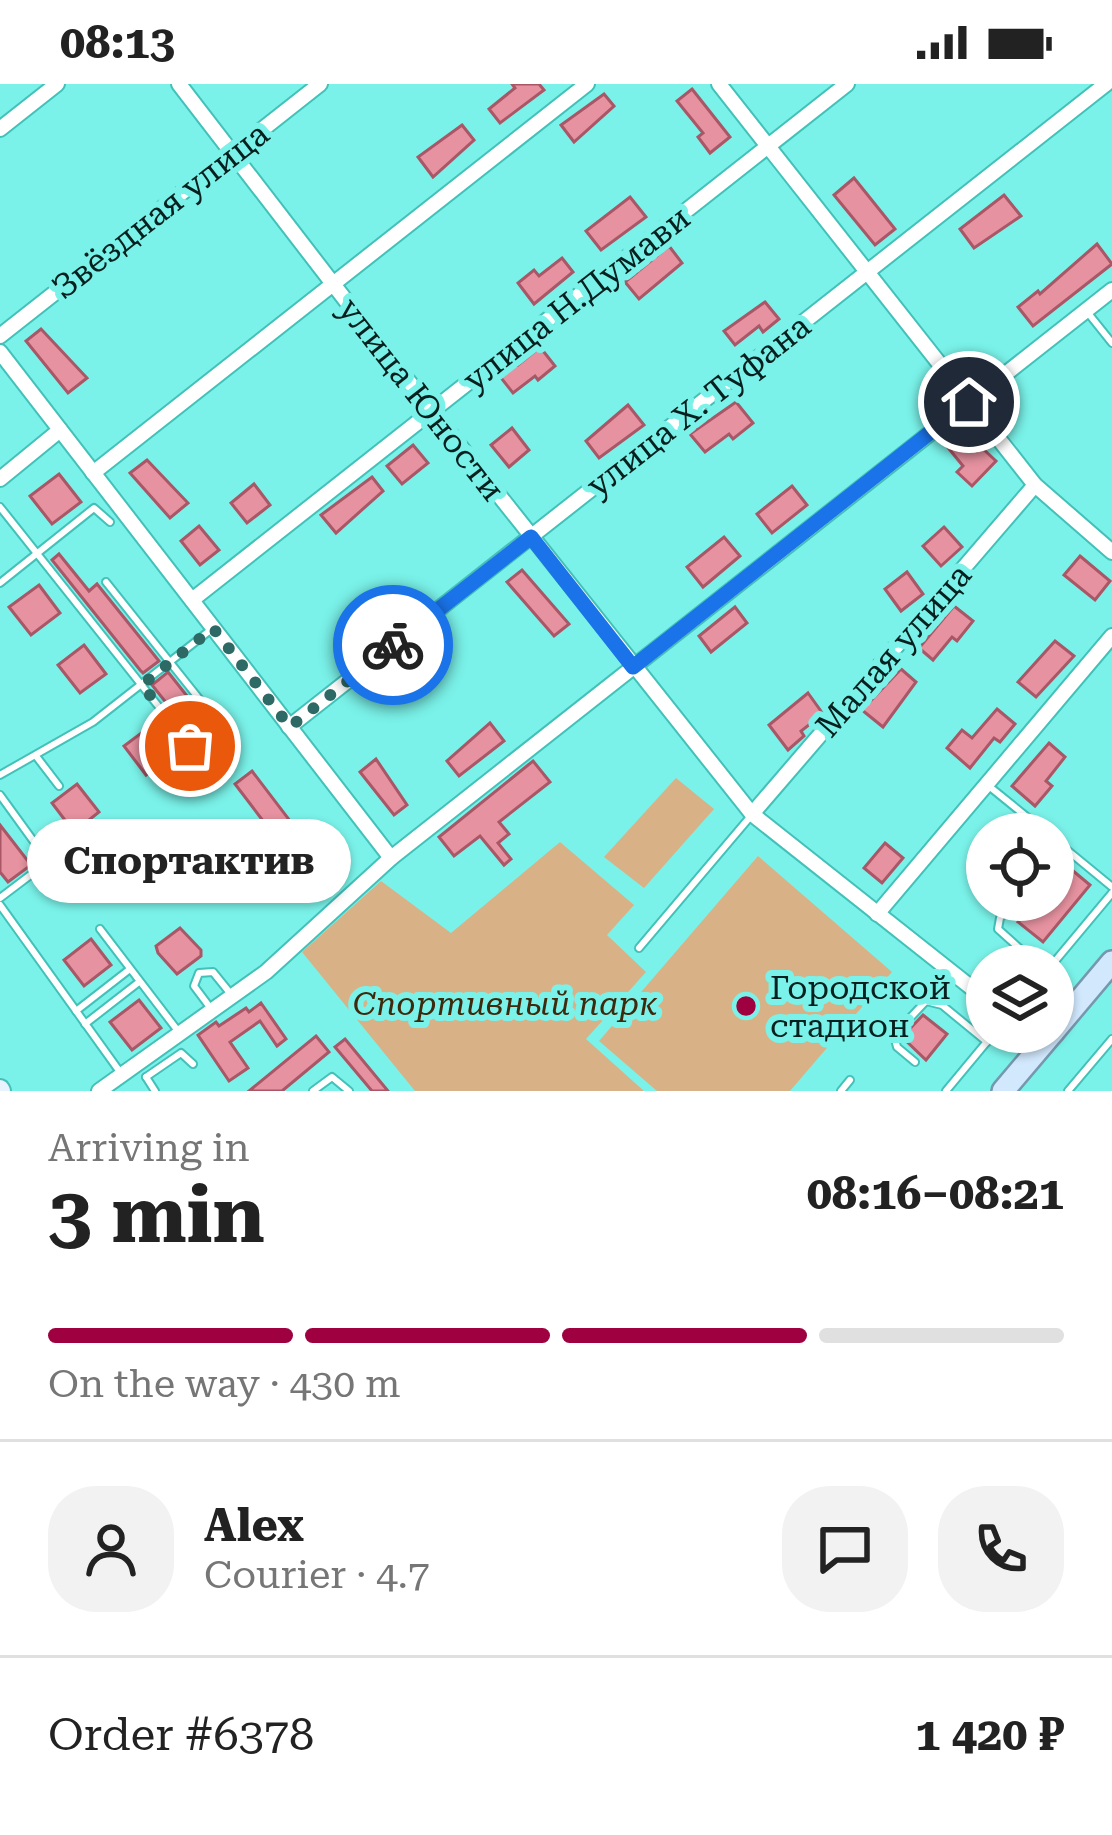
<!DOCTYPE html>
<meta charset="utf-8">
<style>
body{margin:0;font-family:"Roboto Serif",serif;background:#f2f2f2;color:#222;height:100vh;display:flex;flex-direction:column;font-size:45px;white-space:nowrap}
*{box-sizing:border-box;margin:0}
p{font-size:39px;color:#767676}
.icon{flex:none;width:66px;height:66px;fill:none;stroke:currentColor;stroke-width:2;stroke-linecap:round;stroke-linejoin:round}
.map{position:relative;height:1007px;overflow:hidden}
.drawer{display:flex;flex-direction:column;background:#fff;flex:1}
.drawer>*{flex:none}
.tools{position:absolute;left:966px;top:729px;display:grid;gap:24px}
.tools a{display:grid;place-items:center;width:108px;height:108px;border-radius:50%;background:#fff;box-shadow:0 3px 9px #0004;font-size:60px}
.pin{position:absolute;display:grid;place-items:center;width:102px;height:102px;color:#fff;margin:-51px;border:6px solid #fff;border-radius:50%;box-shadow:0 3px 12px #0007}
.courier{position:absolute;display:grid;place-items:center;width:120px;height:120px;margin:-60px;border:9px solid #1a73e8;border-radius:50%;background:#fff;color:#222;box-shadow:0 3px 15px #0007}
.bubble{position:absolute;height:84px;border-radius:42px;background:#fff;box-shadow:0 3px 9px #0004;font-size:39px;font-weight:700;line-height:84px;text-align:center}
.overview em{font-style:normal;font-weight:700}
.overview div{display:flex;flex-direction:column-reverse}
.overview{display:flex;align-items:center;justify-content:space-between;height:204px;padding:0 48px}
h1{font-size:78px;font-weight:700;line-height:90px}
.bar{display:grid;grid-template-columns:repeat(4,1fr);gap:18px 12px;align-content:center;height:144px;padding:0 48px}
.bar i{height:15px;border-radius:9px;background:#e0e0e0}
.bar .active{background:#9f0140}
.bar p{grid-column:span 4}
.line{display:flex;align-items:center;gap:30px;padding:0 48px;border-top:3px solid #e0e0e0}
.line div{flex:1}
.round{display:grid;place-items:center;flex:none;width:126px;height:126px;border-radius:48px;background:#f2f2f2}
.status{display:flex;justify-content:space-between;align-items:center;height:84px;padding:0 60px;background:#fff;direction:ltr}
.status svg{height:33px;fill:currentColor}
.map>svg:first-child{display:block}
</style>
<div class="status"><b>08:13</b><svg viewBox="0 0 49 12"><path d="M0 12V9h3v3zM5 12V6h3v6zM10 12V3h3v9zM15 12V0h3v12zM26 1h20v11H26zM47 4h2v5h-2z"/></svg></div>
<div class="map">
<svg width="1112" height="1007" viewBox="0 0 1112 1007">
<rect width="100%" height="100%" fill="#7af2e9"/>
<!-- green -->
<g fill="#d9b186">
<polygon points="676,694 714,725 644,804 604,773"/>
<polygon points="560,758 634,821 607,851 646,888 586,955 644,1007 415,1007 302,868 381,797 451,849"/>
<polygon points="758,772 892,888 790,1007 657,1007 599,957"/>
</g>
<!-- building -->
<g fill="#e692a0" stroke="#a95667" stroke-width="3">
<polygon points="512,0 539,0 544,6 500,39 489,25 515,4"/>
<polygon points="692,5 730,53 710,69 698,53 703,49 677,17"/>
<polygon points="604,10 614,22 574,58 561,41"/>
<polygon points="462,41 474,56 433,93 418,73"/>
<polygon points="854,94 895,145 875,161 834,111"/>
<polygon points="1004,111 1021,132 974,164 960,145"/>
<polygon points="630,113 646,133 601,166 586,147"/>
<polygon points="1097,160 1112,180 1033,242 1018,223 1038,207 1040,210"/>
<polygon points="669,162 682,179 639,215 625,198"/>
<polygon points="562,174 573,188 534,220 518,199 534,186 539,192"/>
<polygon points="765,218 779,235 763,248 759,242 735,261 724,247"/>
<polygon points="41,245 87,294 68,309 26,257"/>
<polygon points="540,263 555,282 538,296 535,292 513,309 498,290 514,277 518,281"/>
<polygon points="736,318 753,339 733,355 729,350 705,368 690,350"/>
<polygon points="628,321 644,341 599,374 586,357"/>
<polygon points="512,344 529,366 509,383 491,361"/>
<polygon points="961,347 977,367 981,363 996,377 972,402 957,388 963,382 945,360"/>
<polygon points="413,361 428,379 402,400 387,382"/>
<polygon points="147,376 188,419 170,434 130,389"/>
<polygon points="59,390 81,418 52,440 30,412"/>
<polygon points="372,393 383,407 336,449 321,431"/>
<polygon points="254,400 270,421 247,439 231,419"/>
<polygon points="792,402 807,421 772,449 757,430"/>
<polygon points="199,442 219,466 200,481 181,457"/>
<polygon points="944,443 962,463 941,482 923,462"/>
<polygon points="724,453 740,472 703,503 687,483"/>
<polygon points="59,470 89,507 97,500 159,577 143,589 140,586 52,476"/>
<polygon points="1080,472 1110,497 1095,516 1064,491"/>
<polygon points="522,486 569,540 554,552 507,498"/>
<polygon points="907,488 923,510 901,527 885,505"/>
<polygon points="39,501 60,529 31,551 9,523"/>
<polygon points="954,522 973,537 957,557 952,553 933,576 919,564"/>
<polygon points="735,523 747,539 711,568 699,552"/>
<polygon points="1055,557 1074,572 1036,613 1018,598"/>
<polygon points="84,561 106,590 80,609 58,581"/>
<polygon points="901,585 916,598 883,643 862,626"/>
<polygon points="168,588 225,660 218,665 209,653 200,661 152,601"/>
<polygon points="808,609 823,630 801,647 804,652 788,666 769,641"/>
<polygon points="997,625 1015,640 1000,658 994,654 970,684 947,664 962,646 972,654"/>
<polygon points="490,639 504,657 459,692 447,677"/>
<polygon points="148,644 170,672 146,691 124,662"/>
<polygon points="1049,659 1065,673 1046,697 1052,702 1035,722 1012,702"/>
<polygon points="376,675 407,721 394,731 360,688"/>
<polygon points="533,677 550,698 499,738 509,750 498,759 511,775 504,781 480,752 454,772 439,753"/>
<polygon points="252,687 332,792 315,805 235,700"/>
<polygon points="77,700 99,728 74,748 52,719"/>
<polygon points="0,741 31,781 8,798 0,788"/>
<polygon points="885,759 903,774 882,799 864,784"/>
<polygon points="1066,781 1090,801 1043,858 1018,838 1037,816 1053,816 1053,796"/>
<polygon points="180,844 201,866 201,872 177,890 158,869 156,862"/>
<polygon points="91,855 111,881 84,902 64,876"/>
<polygon points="139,916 161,944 132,966 110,938"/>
<polygon points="261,919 286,955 277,962 260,937 230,958 248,984 229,997 198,951 216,938 219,942 246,924 249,928"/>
<polygon points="923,931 947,950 926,976 902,953"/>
<polygon points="316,952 329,968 282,1007 249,1007"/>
<polygon points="345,955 388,1007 372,1007 335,963"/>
</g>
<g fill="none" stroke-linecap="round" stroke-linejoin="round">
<defs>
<g id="service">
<polyline points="1088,229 1112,259"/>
<polyline points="0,423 190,662"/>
<polyline points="106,498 232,656"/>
<polyline points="0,499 94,424 110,438"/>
<polyline points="36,672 59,702"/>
<polyline points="0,691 93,638 213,544"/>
<polyline points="990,703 1048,750"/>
<polyline points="0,711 45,773 41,783 0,814"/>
<polyline points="1053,770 1061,761 1112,803"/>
<polyline points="1015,816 1000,834 998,845 1039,882"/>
<polyline points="0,821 120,988"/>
<polyline points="100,845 178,947"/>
<polyline points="639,864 750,733"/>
<polyline points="1051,882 1112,809"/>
<polyline points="212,926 194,902 199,889 213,888 230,909"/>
<polyline points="76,927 130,885"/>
<polyline points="85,940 139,898"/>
<polyline points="915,978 897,963 894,951 926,917 942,921 987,958"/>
<polyline points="146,993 181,969 193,980"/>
<polyline points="146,993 155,1007"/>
<polyline points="313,1007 332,993 349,1007"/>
<polyline points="841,1007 850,996"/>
<polyline points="946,1007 995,948"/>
<polyline points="1068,1007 1112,955"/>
</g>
<g id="minor">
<polyline points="179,0 394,279 752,730 987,916"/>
<polyline points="719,0 1035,401 1112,468"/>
<polyline points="0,45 57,0"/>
<polyline points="0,252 320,0"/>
<polyline points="0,268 391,774"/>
<polyline points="93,389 587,0"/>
<polyline points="0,395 60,346"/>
<polyline points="192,516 847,0"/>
<polyline points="289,643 1106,0"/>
<polyline points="752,730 1035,401"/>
<polyline points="877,830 1112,552"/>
<polyline points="1029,948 1043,959"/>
<polyline points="99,1007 266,888 391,774 1112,206"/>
</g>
<polyline id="secondary" points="0,1005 1,1007"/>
<g id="primary">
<polyline points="1053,948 1112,878"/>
<polyline points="1003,1007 1053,948"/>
</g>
</defs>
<!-- service casing -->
<use href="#service" stroke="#43c1b9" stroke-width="10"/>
<!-- minor casing -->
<use href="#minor" stroke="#43c1b9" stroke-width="18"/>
<!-- secondary casing -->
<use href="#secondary" stroke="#43c1b9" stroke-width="22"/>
<!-- primary casing -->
<use href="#primary" stroke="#7698ae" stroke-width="26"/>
<!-- service -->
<use href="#service" stroke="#fff" stroke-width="6"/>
<!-- minor -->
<use href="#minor" stroke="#fff" stroke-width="14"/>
<!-- secondary -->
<use href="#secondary" stroke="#e8f3fe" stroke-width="18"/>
<!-- primary -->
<use href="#primary" stroke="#d1e8fd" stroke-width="21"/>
</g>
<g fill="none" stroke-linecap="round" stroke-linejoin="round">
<!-- done -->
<polyline stroke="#2e6a65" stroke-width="12" stroke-dasharray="0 21.6" points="190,662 142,601 213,544 290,643 393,561"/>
<!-- route -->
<polyline stroke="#1a73e8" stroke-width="15" points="393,561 531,453 633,583 969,318"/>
</g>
<!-- markers -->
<circle fill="#9f0140" stroke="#7af2e9" stroke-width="4.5" cx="746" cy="922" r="12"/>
<g text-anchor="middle" stroke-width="12" stroke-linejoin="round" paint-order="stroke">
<!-- street labels -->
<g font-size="33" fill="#05201e" stroke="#7af2e9">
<text transform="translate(160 126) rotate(-38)" y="12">Звёздная улица</text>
<text transform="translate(576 214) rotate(-38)" y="12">улица Н.Думави</text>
<text transform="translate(422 315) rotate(52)" y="12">улица Юности</text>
<text transform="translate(698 321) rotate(-38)" y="12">улица Х. Туфана</text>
<text transform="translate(893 566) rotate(-49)" y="12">Малая улица</text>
</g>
<!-- poi labels -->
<g font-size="33" fill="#05201e" stroke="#7af2e9" text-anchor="start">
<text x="770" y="915">Городской<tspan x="770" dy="38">стадион</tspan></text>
</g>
<!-- park labels -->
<g font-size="33" font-style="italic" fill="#3f290c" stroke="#7af2e9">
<text x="505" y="931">Спортивный парк</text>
</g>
</g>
</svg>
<div class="tools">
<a><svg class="icon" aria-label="locate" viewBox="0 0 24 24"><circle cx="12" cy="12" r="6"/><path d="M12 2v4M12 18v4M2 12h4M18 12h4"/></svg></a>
<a><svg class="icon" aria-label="layers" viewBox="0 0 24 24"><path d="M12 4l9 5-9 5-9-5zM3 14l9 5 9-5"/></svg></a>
</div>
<div class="pin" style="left:190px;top:662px;background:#ea580c"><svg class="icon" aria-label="bag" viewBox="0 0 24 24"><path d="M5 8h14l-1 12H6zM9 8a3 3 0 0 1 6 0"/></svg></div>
<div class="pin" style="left:969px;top:318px;background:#1f2937"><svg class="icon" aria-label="home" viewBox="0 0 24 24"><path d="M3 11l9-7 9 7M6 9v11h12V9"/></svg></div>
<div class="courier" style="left:393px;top:561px"><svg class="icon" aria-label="bike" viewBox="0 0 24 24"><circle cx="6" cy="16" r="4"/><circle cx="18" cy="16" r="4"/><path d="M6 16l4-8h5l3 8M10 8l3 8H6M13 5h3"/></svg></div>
<div class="bubble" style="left:27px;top:735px;width:324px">Спортактив</div>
</div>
<section class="drawer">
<div class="overview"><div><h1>3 min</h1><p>Arriving in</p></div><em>08:16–08:21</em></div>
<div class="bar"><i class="active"></i><i class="active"></i><i class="active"></i><i></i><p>On the way · 430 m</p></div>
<div class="line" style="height:216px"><a class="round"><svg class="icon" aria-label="person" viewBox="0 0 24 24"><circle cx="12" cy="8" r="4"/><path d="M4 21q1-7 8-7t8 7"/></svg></a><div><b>Alex</b><p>Courier · 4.7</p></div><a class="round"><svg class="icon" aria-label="chat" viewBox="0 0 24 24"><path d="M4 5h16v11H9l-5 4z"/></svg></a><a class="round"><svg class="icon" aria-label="phone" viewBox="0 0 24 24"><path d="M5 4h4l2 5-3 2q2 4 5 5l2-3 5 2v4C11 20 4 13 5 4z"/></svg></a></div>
<div class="line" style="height:156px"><div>Order #6378</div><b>1 420 ₽</b></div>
</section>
